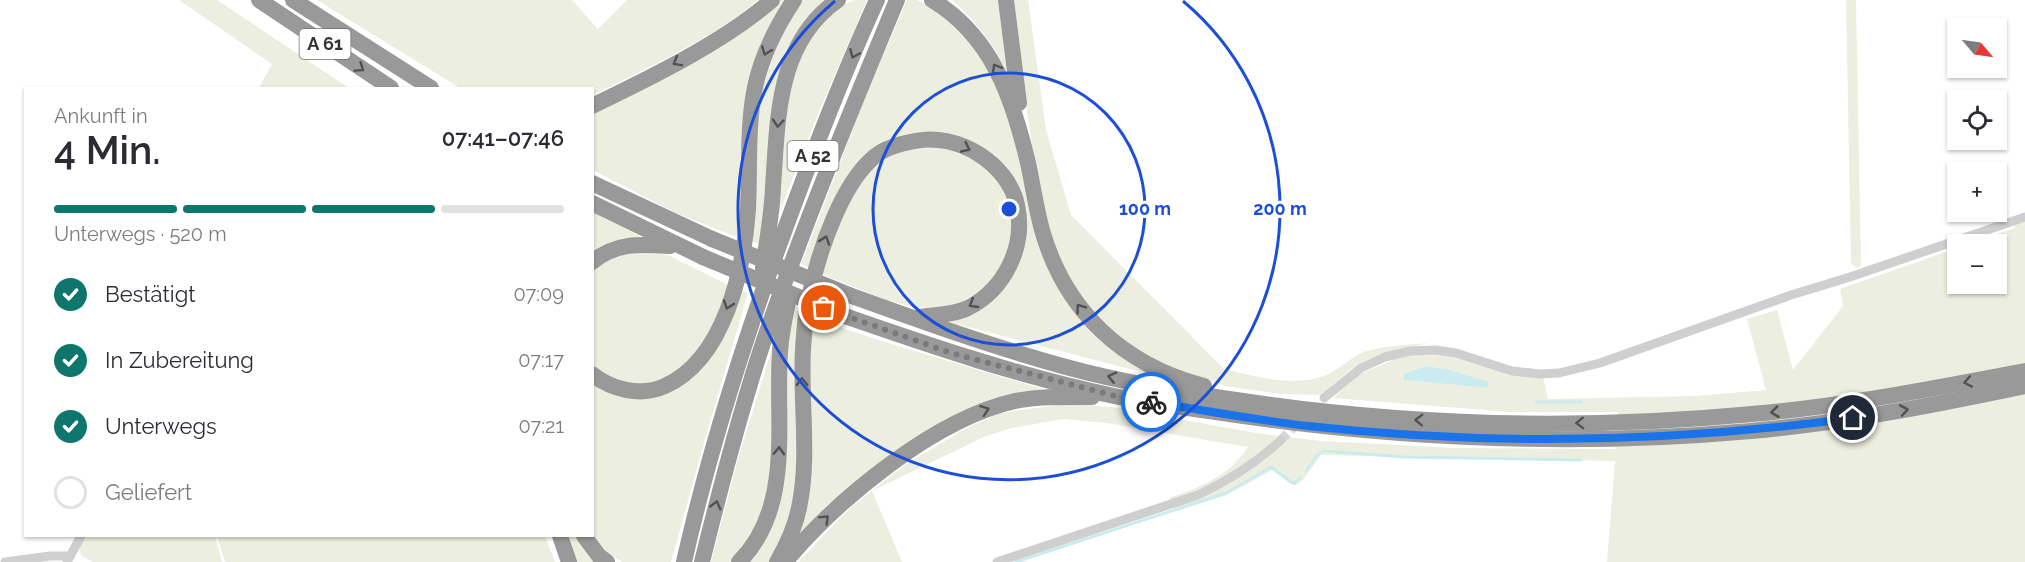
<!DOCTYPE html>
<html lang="de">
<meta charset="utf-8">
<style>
body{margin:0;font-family:Raleway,sans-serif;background:#f2f2f3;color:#2b2b33;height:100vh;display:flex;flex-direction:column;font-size:22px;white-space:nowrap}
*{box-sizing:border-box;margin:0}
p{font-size:20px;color:#7c7c81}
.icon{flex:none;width:33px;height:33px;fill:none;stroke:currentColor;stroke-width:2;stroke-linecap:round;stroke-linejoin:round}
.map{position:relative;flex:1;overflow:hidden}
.sheet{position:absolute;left:24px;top:87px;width:570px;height:450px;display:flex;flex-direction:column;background:#fff;border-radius:0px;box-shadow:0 2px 4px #0004}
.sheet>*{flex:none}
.needle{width:39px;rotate:119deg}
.fabs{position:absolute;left:1947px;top:18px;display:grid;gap:12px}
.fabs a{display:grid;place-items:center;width:60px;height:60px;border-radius:0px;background:#fff;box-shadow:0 2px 4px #0004;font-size:30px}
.pin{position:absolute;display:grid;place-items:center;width:51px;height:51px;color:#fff;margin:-26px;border:3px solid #fff;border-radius:50%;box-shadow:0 2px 6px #0007}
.courier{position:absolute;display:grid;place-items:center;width:60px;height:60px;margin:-30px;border:4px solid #1a73e8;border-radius:50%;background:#fff;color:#222;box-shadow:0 2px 8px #0007}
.headline em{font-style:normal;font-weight:600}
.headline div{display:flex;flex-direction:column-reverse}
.headline{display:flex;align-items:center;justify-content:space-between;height:102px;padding:0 30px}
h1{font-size:39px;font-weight:600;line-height:45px}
.bar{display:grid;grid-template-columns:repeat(4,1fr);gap:9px 6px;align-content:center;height:72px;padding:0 30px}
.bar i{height:8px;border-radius:4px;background:#e1e1e2}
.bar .on{background:#0f766e}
.bar p{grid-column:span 4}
ol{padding:0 30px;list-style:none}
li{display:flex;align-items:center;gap:18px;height:66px}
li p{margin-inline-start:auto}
li .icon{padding:6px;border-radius:50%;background:#0f766e;color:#fff;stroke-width:4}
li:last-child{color:#7c7c81}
li i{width:33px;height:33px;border:3px solid #e1e1e2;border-radius:50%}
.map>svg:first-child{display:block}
</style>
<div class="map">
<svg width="2025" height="562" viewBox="0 0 2025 562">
<rect width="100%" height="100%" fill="#fff"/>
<!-- green -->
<g fill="#ecefdf" fill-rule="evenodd">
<polygon points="179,0 217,0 349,88 259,88 272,64"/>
<path d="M 317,0 L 572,0 L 598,29 L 627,0 L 758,0 C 713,38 646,69 593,95 L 592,88 L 460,88 Z"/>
<polygon points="779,0 787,0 770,28 739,238 676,213 593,170 592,110"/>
<polygon points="797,0 824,0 811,14 795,36 760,245 750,240 755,134 766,60"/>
<polygon points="854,0 867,0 818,114 775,224 786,101 806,41 835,9"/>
<polygon points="907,0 917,0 936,9 962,29 994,70 1066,298 1157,374 1141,372 934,318 1005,280 1020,199 966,143 875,153 811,268 801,264 866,95"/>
<path d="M 952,0 L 1003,0 L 1009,76 C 994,46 977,22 952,0 Z"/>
<path d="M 1014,0 L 1028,0 L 1046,130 L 1071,215 L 1223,368 C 1254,377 1293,387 1324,376 C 1338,371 1349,358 1364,352 C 1383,345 1408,345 1428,343 L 1366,360 L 1351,369 L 1321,395 L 1280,394 L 1225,386 L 1178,370 L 1134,349 L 1092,312 L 1070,281 L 1053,244 L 1037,176 L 1027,112 Z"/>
<polygon points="1846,0 1856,0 1861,266 1857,268 1851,264"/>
<path d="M 908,147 L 951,147 L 986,167 L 1000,184 L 1009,204 L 1013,227 L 1011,247 L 1001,269 L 984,288 L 959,304 L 936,308 L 912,307 L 886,300 L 822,274 C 835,236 847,189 879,162 C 886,155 899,151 908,147 Z"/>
<polygon points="593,211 643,238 593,258"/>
<path d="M 2025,221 L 2025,562 L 1607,562 L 1615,461 L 1321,455 L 1303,480 L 1294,486 L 1272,470 L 1227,495 L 1174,512 L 1169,498 C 1199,488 1231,475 1248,447 L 1107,423 L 1063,419 L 1012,428 L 986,436 L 872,491 L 902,562 L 798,562 L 849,509 L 903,466 L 963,430 L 1000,413 L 1057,405 L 1086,405 L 1112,407 L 1256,433 L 1321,441 L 1455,448 L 1616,449 L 1618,412 L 1510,412 L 1333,398 L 1358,375 L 1402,356 L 1426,353 L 1447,356 L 1543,377 L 1548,399 L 1695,396 L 1766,390 L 1747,319 L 1777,310 L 1793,370 L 1843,306 L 1840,289 L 1957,248 L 1958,284 L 1996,284 L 1996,244 L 1968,244 L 2015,228 L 2014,224 ZM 1426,366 L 1446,369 L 1488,388 L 1404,380 L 1403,374 Z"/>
<path d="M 655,252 L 668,255 L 728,285 L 712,336 L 684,370 L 657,382 L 637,384 L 615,381 L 600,373 L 593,365 L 592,270 C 615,251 627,253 655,252 Z"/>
<polygon points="740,289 748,293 708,429 671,562 622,562 606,551 591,536 593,376 610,387 681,383"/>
<polygon points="793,309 804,314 797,500 772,562 749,562 763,544"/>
<polygon points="814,319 901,347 1053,392 977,409 794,544 811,342"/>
<polygon points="781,320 772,491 745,549 730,562 711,562 739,455"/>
<polygon points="86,536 215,536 222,562 93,562 82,556 79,548"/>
<polygon points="217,536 545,536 555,562 225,562"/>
<polygon points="565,536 578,536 601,562 575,562"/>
</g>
<!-- water -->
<polygon fill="#caebf0" points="1426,366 1446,369 1489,382 1488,388 1404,380 1403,374"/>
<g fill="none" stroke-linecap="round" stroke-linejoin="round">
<!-- stream -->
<g stroke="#caebf0" stroke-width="3">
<polyline points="1536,402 1581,402"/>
<polyline points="1306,471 1317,455 1325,451 1404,457 1581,460"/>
<polyline points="1016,562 1226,493 1271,467 1291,482 1295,483 1300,478"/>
</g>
<!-- minor-tunnel -->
<polyline stroke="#d6d6d6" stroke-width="9" stroke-dasharray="9 4.5" stroke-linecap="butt" points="1281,440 1299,422"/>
<!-- minor -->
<g stroke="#cfcfcf" stroke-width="9">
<polyline points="1324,398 1361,368 1385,357 1410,351 1435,350 1456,353 1512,371 1540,374 1559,373 1600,363 1791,295 1850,277 2025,217"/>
<polyline points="5,562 50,556 70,556"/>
<polyline points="67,562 81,536"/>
<path d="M 997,562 L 1198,495 C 1228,481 1256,463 1281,440"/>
</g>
<!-- motorway -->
<g stroke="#999" stroke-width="16">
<polyline points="259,0 391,88"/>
<polyline points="293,0 431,88"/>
<path d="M 932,0 C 992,36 1013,99 1028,163 C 1033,186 1036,208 1042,230 C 1065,311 1123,365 1204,386"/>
<polyline points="1006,0 1019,103"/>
<path d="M 592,106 C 650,78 724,42 772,0"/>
<polyline points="592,183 712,239"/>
<polyline points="592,203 703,257"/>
<path d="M 592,262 C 616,242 641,244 670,246"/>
<path d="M 763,268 C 767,241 772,214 773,187 C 778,119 776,43 838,0"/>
<path d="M 849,295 C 921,321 993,347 1066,367 C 1124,383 1184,392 1243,401 C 1411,426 1583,430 1752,414 C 1844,406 1935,388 2025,371"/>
<path d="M 842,315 C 931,346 1022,377 1114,396 C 1147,403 1182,407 1216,412 C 1393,439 1572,447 1751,431 C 1843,423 1934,405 2025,386"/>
<path d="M 592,374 C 612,390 641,397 665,386 C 725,359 744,269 748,209 C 750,168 747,126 755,87 C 762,54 776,27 794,0"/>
<polyline points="560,536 569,562"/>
<polyline points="584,536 599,556 607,562"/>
<path d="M 684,562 C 707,460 738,360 773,262 C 805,174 838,85 877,0"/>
<path d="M 702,562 C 720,489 739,415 763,343 C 803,227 850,113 897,0"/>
<path d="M 739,562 C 794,507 775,422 780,352 C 781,334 785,316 789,298"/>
<path d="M 777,562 C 787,545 795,527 799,508 C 810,456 800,402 803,349 C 805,302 817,256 836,213 C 846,191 860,165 881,152 C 891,146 904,143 915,141 C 957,132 1008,163 1017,205 C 1026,246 1005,289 968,308 C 953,315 935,315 919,317"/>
<path d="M 785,562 C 837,500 934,419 1015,401 C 1041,396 1066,397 1092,397"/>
</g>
<!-- motorway-bridge -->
<g stroke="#999" stroke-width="16">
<polyline points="712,239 849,295"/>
<polyline points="703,257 842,315"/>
</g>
</g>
<!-- one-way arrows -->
<defs><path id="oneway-chevron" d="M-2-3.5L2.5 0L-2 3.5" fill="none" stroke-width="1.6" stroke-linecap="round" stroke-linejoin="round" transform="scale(1.5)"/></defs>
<g stroke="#515151">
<use href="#oneway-chevron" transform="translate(766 51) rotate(111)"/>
<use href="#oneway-chevron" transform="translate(854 54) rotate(113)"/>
<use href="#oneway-chevron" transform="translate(677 62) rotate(151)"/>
<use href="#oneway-chevron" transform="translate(360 68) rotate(34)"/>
<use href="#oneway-chevron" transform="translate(996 68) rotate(-120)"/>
<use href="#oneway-chevron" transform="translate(778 123) rotate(95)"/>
<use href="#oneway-chevron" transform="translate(966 148) rotate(25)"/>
<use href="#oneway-chevron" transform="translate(825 240) rotate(-71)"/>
<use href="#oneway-chevron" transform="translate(973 304) rotate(149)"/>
<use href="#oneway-chevron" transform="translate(728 305) rotate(109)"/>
<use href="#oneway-chevron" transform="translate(1080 308) rotate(-126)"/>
<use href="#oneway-chevron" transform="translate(1112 377) rotate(-167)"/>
<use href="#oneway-chevron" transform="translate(802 382) rotate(-91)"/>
<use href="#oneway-chevron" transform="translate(1968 382) rotate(169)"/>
<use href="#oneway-chevron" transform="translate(985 410) rotate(-20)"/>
<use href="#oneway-chevron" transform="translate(1904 410) rotate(-10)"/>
<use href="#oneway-chevron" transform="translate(1775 412) rotate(173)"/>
<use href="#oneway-chevron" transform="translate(1419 420) rotate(-178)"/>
<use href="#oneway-chevron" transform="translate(1580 423) rotate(178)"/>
<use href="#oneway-chevron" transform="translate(779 451) rotate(-88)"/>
<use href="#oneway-chevron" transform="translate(716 505) rotate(-75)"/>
<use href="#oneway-chevron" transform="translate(825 519) rotate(-45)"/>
</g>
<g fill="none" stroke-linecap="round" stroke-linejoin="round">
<!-- done -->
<polyline stroke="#7a7a7a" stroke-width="6" stroke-dasharray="0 10.8" points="824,308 951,353 1115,396 1151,402"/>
<!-- route -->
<path stroke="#1a73e8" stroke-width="8" d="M 1151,402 C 1203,410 1256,420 1308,426 C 1491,446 1671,443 1853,418"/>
</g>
<!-- distance rings -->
<g fill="none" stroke="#1d4ed8" stroke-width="3">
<circle cx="1009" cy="209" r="136"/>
<path d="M1183 1A271 271 0 1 1 835 1"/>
</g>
<g text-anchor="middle" stroke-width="6" stroke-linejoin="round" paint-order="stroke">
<!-- shield labels -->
<g fill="#fff" stroke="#707070" stroke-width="1.5">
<rect x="299.5" y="29" width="51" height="30" rx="4.5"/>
<rect x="787.5" y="141" width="51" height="30" rx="4.5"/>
</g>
<g font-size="18" font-weight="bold" fill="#323232">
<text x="325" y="50">A 61</text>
<text x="813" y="162">A 52</text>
</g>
</g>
<circle cx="1009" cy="209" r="9" fill="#1d4ed8" stroke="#fff" stroke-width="3"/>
<g font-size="18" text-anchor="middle" font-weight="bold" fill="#1d4ed8" stroke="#fff" stroke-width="6" stroke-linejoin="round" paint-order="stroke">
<text x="1145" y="215">100 m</text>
<text x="1280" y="215">200 m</text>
</g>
</svg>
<div class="fabs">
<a><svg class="needle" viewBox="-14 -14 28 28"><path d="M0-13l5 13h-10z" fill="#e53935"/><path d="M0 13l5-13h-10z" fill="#7c7c81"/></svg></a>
<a><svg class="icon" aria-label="locate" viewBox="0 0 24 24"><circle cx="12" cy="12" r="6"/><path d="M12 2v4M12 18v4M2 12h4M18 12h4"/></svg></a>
<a>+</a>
<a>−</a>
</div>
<div class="pin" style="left:824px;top:308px;background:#ea580c"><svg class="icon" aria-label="bag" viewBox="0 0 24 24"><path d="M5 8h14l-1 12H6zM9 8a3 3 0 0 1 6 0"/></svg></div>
<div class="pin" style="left:1853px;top:418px;background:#1f2937"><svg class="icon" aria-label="home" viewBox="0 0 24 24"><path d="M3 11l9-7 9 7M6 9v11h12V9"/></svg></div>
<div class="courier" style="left:1151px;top:402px"><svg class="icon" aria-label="bike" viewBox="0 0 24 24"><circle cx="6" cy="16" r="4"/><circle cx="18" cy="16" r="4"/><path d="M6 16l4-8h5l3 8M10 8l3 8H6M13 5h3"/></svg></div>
<section class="sheet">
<div class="headline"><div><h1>4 Min.</h1><p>Ankunft in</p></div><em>07:41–07:46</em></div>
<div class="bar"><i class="on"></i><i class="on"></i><i class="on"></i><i></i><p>Unterwegs · 520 m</p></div>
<ol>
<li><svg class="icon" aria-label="check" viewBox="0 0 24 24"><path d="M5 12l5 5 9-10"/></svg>Bestätigt<p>07:09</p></li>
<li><svg class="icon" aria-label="check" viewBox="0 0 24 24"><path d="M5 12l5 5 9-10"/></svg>In Zubereitung<p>07:17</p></li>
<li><svg class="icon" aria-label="check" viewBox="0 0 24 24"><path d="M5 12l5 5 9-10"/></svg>Unterwegs<p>07:21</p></li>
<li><i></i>Geliefert</li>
</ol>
</section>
</div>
